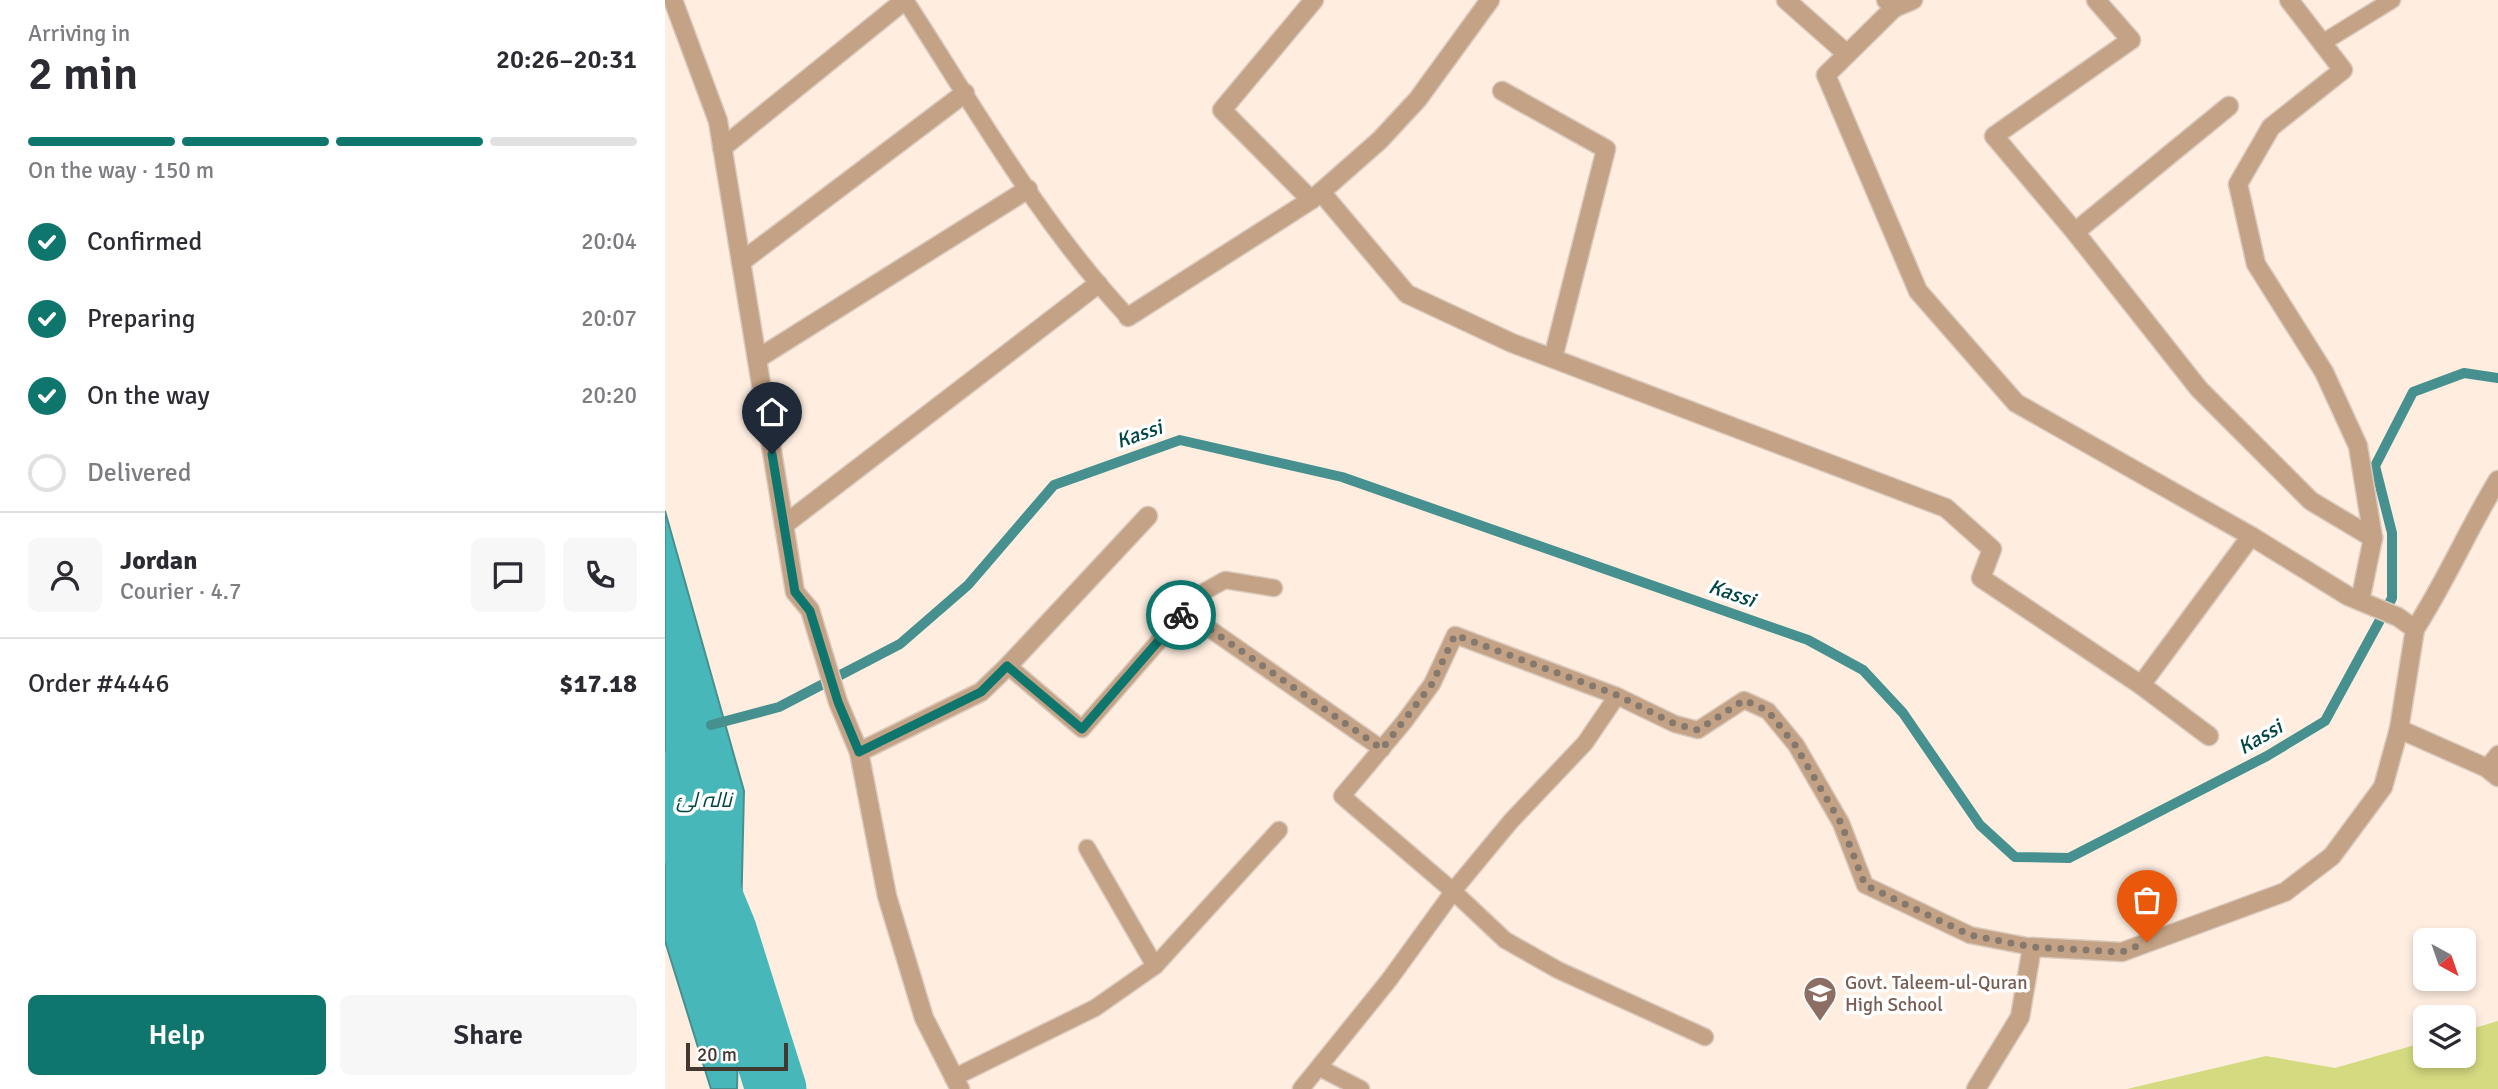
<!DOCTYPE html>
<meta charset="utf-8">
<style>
body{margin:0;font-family:Signika,Cairo,sans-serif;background:#f7f7f7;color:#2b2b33;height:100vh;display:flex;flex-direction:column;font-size:26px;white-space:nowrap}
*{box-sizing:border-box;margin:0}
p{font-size:23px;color:#7c7c81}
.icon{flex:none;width:38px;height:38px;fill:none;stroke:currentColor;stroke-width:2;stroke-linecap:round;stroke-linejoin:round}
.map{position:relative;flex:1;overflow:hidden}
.details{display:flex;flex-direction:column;background:#fff;width:665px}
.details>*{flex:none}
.needle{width:46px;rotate:140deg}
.fabs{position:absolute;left:1748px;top:928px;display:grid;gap:14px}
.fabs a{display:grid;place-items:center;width:63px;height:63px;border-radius:10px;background:#fff;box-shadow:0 4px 10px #0003;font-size:35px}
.scale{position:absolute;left:21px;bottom:18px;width:102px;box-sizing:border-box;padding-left:7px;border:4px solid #43382f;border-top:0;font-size:19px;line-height:24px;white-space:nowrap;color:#43382f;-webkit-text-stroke:5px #fff;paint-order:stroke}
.pin{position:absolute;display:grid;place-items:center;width:60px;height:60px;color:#fff;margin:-72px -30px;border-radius:50% 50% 50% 0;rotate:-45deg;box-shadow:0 0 7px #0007}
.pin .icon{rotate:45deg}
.courier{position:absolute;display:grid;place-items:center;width:70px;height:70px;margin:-35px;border:5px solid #0f766e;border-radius:50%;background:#fff;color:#222;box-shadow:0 2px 9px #0007}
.overview em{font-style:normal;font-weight:600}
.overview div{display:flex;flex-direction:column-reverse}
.overview{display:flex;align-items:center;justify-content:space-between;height:119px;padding:0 28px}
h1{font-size:46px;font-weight:600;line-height:52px}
.bar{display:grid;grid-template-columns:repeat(4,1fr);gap:10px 7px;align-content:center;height:84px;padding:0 28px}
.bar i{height:9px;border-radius:5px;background:#e1e1e2}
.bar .on{background:#0f766e}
.bar p{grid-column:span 4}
.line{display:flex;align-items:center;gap:18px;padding:0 28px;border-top:2px solid #e1e1e2}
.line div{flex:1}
.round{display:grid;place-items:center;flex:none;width:74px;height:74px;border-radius:10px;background:#f7f7f7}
ol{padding:0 28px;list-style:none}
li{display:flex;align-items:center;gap:21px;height:77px}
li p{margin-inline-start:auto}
li .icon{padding:7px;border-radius:50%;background:#0f766e;color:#fff;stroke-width:4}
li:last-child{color:#7c7c81}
li i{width:38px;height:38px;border:4px solid #e1e1e2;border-radius:50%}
.action{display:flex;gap:14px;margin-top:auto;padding:14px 28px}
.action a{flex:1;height:80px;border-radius:10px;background:#0f766e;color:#fff;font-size:28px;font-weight:600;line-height:80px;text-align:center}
.action a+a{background:#f7f7f7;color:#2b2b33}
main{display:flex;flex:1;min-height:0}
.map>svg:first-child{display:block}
</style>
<main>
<section class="details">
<div class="overview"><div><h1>2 min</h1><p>Arriving in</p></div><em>20:26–20:31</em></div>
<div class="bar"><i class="on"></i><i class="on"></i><i class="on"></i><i></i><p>On the way · 150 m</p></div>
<ol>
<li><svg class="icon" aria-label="check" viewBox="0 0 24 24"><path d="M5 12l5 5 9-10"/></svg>Confirmed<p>20:04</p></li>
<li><svg class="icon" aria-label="check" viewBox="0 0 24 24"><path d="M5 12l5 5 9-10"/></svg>Preparing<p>20:07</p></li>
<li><svg class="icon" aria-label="check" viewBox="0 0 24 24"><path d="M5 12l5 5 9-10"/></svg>On the way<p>20:20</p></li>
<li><i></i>Delivered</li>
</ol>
<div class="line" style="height:126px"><a class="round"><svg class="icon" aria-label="person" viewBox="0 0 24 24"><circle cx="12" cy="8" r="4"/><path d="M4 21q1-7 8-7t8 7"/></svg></a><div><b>Jordan</b><p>Courier · 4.7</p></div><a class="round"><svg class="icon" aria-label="chat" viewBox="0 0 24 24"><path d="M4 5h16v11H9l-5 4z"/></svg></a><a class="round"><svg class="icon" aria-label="phone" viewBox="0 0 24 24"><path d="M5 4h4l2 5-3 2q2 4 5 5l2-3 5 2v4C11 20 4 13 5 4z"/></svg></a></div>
<div class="line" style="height:91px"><div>Order #4446</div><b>$17.18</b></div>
<div class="action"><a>Help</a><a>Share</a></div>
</section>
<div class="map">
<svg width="1833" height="1089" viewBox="0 0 1833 1089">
<rect width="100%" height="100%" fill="#ffeee0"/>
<!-- green -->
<polygon fill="#d4da7f" points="1833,1021 1833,1089 1462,1089 1601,1056 1670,1068 1760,1042 1760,1055 1799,1055 1799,1031"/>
<!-- water -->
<polygon fill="#48b7ba" stroke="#469190" stroke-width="2" points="0,511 79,791 72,1089 46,1089 0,941"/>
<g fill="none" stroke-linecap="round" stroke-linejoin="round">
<!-- stream -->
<polyline stroke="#469190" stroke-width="10" points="46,725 114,707 235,644 303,585 389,485 515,440 677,477 1143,640 1198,670 1238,713 1315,825 1350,857 1404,858 1602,756 1660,721 1727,598 1727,533 1710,466 1748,392 1799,373 1833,378"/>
<!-- river -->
<polyline stroke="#48b7ba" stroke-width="61" points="0,782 61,930 111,1089"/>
<defs>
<g id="service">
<path d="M 240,0 C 310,108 375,223 463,317"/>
<polyline points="1657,43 1727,0"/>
<polyline points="519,611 717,749"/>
<polyline points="343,666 417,729 535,594 560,580 609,588"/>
<polyline points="1822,768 1833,754"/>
<polyline points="422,848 490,966"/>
<polyline points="1040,1037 893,970 840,940 789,892 677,796 739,722 767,684 790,635 952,696 1010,724 1033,730 1079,700 1103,711 1131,745 1176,823 1200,885 1305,935 1367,947"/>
<polyline points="655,1068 696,1089"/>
<polyline points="288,1078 430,1008 490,966 614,830"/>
<polyline points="636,1089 724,980 793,885 846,821 920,743 952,696"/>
</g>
<g id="minor">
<polyline points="8,0 53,121 130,592 145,610 173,702 194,752 222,896 259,1018 295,1089"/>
<polyline points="649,0 557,110 646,200 656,192 742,294 847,343 1281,508 1327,549 1316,578 1476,685"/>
<polyline points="1121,0 1182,54"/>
<polyline points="1221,0 1229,8 1161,75 1253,291 1351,403 1586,536 1683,596 1733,617 1750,629 1734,729 1718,787 1667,856 1620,892 1457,952 1367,947 1355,1017 1311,1089"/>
<polyline points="1431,0 1466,40 1329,136 1410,232 1534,389 1646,501 1708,538 1695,601"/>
<polyline points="1624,0 1678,70 1606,127 1573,184 1591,264 1659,372 1693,446 1708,538"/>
<polyline points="1229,8 1248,0"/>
<polyline points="837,91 941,149 888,358"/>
<polyline points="57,148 240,0"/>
<polyline points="656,192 715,140 753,99 825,0"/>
<polyline points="1410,232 1564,106"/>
<polyline points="76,262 300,93"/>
<polyline points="463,317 646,200"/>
<polyline points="92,359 363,189"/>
<polyline points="119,525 433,284"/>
<path d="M 1750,629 C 1781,581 1803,529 1833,480"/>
<polyline points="1734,729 1822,768 1833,777"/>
<polyline points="1544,736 1476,685 1586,536"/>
<polyline points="194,752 316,692 343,666 483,516"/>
</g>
</defs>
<!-- service casing -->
<use href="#service" stroke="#d9cabd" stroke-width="19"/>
<!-- minor casing -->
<use href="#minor" stroke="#d9cabd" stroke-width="21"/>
<!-- service -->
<use href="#service" stroke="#c3a285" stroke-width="16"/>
<!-- minor -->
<use href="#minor" stroke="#c3a285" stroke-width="18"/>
</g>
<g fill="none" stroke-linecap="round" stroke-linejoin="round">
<!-- done -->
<polyline stroke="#85786d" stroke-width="7" stroke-dasharray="0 12.6" points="516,615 519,611 717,749 767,684 790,635 952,695 1010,724 1033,730 1079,700 1103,711 1130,745 1176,823 1200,885 1305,935 1367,947 1457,952 1482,942"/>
<!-- route -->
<polyline stroke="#0f766e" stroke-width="9" points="107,454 130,592 145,611 173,702 194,752 316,692 342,666 417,729 516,615"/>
</g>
<!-- icons -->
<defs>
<symbol id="school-pin" viewBox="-11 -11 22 30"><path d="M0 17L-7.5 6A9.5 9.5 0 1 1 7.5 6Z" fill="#8d6e63" stroke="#fff"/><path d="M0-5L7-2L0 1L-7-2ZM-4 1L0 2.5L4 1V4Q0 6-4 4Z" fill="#fff"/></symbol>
</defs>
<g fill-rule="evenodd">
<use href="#school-pin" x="1136" y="974" width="38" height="52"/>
</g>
<g text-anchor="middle" stroke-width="7" stroke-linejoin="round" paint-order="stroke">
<!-- education labels -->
<g font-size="19" fill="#785e54" stroke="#fff" text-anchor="start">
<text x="1180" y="989">Govt. Taleem-ul-Quran<tspan x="1180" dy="22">High School</tspan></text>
</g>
<!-- water labels -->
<g font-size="21" font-style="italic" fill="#004648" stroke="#fff">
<text transform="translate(474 434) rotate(-19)" y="7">Kassi</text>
<text transform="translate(1067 593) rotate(19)" y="7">Kassi</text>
<text transform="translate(1595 737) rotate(-30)" y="7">Kassi</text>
<text x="39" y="807">نالہ لئ</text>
</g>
</g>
</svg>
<div class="fabs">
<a><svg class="needle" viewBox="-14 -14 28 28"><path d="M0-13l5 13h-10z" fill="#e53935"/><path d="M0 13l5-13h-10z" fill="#7c7c81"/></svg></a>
<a><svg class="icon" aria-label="layers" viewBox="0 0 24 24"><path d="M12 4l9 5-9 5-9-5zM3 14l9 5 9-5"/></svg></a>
</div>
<div class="scale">20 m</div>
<div class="pin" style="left:1482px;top:942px;background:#ea580c"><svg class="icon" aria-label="bag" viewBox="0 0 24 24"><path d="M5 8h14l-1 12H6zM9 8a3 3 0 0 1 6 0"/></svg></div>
<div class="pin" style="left:107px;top:454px;background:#1f2937"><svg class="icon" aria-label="home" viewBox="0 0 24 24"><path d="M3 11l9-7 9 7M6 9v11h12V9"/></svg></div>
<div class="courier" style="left:516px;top:615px"><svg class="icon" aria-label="bike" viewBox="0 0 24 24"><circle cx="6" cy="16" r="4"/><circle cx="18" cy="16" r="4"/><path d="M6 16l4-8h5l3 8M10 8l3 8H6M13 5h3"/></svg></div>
</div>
</main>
